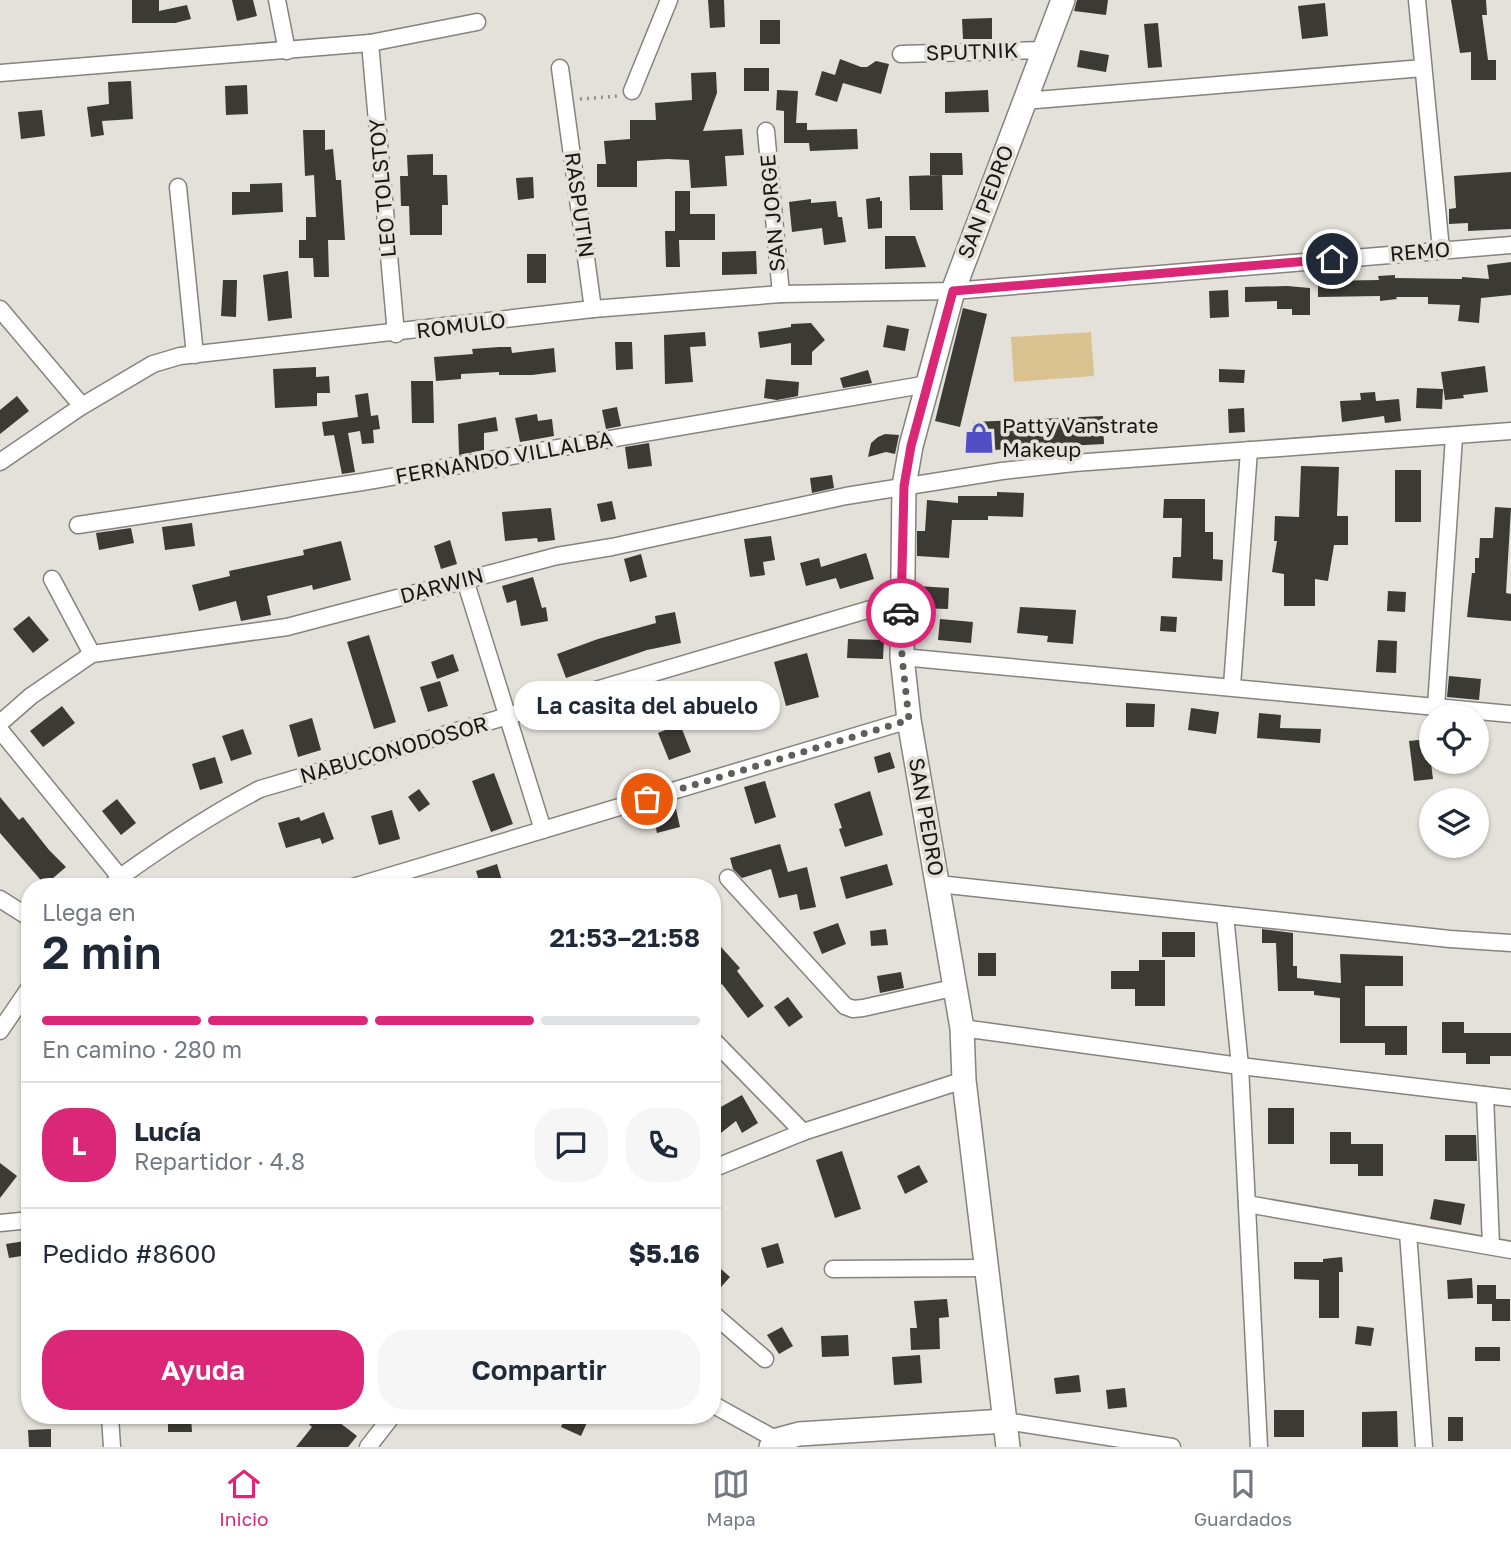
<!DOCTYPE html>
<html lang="es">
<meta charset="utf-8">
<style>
body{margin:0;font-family:"Golos Text",sans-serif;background:#f6f6f7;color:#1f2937;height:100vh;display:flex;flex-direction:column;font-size:26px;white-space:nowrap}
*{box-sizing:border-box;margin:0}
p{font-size:23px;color:#747a83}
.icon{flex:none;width:38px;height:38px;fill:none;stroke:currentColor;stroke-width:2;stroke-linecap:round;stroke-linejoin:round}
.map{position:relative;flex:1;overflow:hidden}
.details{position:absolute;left:21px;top:878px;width:700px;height:546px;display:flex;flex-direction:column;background:#fff;border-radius:28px;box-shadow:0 2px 5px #0004}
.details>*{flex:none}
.controls{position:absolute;left:1419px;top:704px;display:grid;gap:14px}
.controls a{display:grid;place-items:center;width:70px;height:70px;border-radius:50%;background:#fff;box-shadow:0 2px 5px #0004;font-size:35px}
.pin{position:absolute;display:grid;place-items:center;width:60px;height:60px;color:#fff;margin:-30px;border:4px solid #fff;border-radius:50%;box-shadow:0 2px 7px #0007}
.courier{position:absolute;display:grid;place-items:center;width:70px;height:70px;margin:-35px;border:5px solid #db2777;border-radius:50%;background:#fff;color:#222;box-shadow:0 2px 9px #0007}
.bubble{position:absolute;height:49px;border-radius:24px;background:#fff;box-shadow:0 2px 5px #0004;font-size:23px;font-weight:600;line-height:49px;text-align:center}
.summary em{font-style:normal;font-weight:600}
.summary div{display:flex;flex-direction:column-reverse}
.summary{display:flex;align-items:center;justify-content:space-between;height:119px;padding:0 21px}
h1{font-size:46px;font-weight:600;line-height:52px}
.bar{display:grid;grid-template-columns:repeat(4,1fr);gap:10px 7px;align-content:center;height:84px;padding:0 21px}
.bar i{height:9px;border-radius:5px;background:#e0e1e3}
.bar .on{background:#db2777}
.bar p{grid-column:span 4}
.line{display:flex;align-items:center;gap:18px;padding:0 21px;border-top:2px solid #e0e1e3}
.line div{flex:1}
.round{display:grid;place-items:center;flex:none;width:74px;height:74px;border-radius:28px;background:#f6f6f7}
.button{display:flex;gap:14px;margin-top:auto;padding:14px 21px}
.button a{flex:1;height:80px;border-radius:28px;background:#db2777;color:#fff;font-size:28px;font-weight:600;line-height:80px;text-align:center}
.button a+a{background:#f6f6f7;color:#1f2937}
.menu{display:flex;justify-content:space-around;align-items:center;height:98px;border-top:2px solid #e0e1e3;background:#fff;font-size:19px;color:#747a83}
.menu a{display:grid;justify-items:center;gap:4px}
.menu .on{color:#db2777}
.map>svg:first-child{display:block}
</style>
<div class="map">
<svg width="1511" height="1447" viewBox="0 0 1511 1447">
<rect width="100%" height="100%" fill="#e4e1da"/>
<!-- green -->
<polygon fill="#d9c28f" points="1091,332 1094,376 1014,382 1011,337"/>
<!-- building -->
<g fill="#3c3a34">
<polygon points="132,0 159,0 159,11 187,5 191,19 175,23 132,23"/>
<polygon points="232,0 253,0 257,16 237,21"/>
<polygon points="708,0 724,0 725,27 710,28"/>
<polygon points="1077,0 1108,0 1106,15 1074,11"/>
<polygon points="1451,0 1486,0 1487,15 1482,15 1488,60 1496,60 1496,80 1471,80 1471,52 1460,53"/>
<polygon points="1325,3 1328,36 1302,39 1298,6"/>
<polygon points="992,18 992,39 963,39 962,19"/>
<rect x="760" y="20" width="20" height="24"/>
<polygon points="1158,23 1162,67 1148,68 1144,24"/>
<polygon points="1080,50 1109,55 1106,72 1077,67"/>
<polygon points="840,59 861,67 867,67 876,61 889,64 881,94 843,83 837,102 815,95 822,71 835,75"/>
<rect x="744" y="68" width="25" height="23"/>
<polygon points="716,72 717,93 703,131 742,129 744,155 725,156 727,186 691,188 689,160 667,159 637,161 637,187 597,187 597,164 606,164 604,141 630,139 630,120 656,120 655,103 692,100 691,73"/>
<polygon points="131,81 133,119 102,121 104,135 91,137 87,107 109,104 108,82"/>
<polygon points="247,85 248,114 226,115 225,86"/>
<polygon points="777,90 798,91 796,123 807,123 807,130 857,129 858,149 810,151 809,143 784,143 784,111 776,110"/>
<polygon points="988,90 989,112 945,113 945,92"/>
<polygon points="42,110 45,136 21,139 18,112"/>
<polygon points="303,130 325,130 325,150 333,149 336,180 341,180 345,240 328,240 329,277 314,277 313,258 299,258 299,240 306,240 306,217 316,217 314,175 305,176"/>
<polygon points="930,153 962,153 963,175 930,175"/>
<polygon points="433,154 433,175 447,175 448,205 442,205 442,235 410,235 409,206 401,206 400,176 408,176 407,155"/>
<polygon points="1511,172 1511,229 1468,231 1468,223 1449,224 1449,209 1456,208 1454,176"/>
<polygon points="942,175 943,210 910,210 909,176"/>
<polygon points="533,177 534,198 518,200 516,178"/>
<polygon points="282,183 283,212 232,215 232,192 250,192 250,184"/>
<polygon points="675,191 690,191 690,214 715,214 715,240 679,240 680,267 666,267 665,231 675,231"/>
<polygon points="880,197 880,201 882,201 882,228 868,229 866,199"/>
<polygon points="811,199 811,203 836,201 838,217 842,217 846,242 824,245 822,228 792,232 789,202"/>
<polygon points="885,236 915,236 926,267 885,269"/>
<polygon points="756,251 757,274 722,275 722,252"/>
<rect x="527" y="254" width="19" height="29"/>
<polygon points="1511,262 1511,295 1481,298 1479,323 1458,321 1460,305 1428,304 1428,297 1396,297 1397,299 1380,301 1380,296 1318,297 1318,281 1379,280 1378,276 1395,275 1395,278 1462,279 1462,277 1489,279 1487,265"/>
<polygon points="288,271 292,318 268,321 263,275"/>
<polygon points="223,280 237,280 236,317 221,316"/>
<polygon points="1287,286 1310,288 1310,315 1292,315 1292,309 1277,309 1277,301 1245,302 1245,287"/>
<polygon points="1228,290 1229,317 1210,318 1209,291"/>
<polygon points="963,308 987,314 960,427 935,421"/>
<polygon points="811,323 825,340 812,352 812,365 791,365 791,343 760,348 758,332 791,327 791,324"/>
<polygon points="887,325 909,329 905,351 883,347"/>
<polygon points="705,332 706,346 690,347 693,382 665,384 664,335"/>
<polygon points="615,342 632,342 633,369 616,370"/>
<polygon points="499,347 511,347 512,353 554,348 556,372 532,375 499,375 499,372 461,374 461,379 436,381 434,357 473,354 472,349"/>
<polygon points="1485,366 1488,392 1463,395 1464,398 1445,400 1441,372"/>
<polygon points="316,367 316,377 329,376 330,393 317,393 317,406 275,408 273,369"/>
<polygon points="1219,369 1245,370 1244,383 1219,382"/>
<polygon points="868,370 872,383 843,388 840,378"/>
<polygon points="766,379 799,382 798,396 777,400 764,398"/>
<polygon points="411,381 433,381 434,423 412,423"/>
<polygon points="1417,388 1443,389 1442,409 1416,408"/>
<polygon points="1375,392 1376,401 1399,399 1401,421 1385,423 1384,416 1342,422 1340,401 1361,400 1360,393"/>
<polygon points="368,393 371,416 378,415 380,429 373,430 374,443 362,444 360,431 348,433 355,472 342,474 334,435 324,436 322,422 358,417 355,395"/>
<polygon points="17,396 29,411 0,434 0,410"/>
<polygon points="617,407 621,426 606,429 602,410"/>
<polygon points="1244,408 1245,432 1229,433 1228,409"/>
<polygon points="537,414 538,421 552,419 554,436 520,442 515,418"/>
<polygon points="1103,416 1104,444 974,451 973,422"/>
<polygon points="496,417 498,431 484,433 484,450 459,455 458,424"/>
<polygon points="885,434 899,435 895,454 886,452 868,457 871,443 878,437"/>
<polygon points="649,443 652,466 628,469 625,447"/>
<polygon points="1301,466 1339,467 1337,516 1348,516 1348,545 1334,545 1328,581 1315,579 1315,606 1284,606 1284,574 1272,572 1277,541 1274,541 1275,516 1299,517"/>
<rect x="1395" y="470" width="26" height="52"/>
<polygon points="832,475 834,488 812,493 810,478"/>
<polygon points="997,492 1024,493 1023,517 988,516 988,520 952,520 949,558 917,556 917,531 925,531 927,500 958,503 958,496 997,496"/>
<polygon points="1164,499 1205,499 1205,532 1213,532 1213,559 1223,560 1222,581 1172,578 1173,557 1181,557 1182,518 1163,518"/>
<polygon points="612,501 616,519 601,522 597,504"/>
<polygon points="1495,507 1511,508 1506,593 1511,594 1511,621 1467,617 1472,573 1475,573 1475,558 1479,558 1480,538 1493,538"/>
<polygon points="551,508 555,540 538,542 537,538 505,541 502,512"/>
<polygon points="192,523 195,546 165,550 162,527"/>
<polygon points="131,528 134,543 99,550 96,533"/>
<polygon points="771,536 775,560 763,562 765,575 750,577 744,539"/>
<polygon points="450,540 457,564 441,569 434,546"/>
<polygon points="341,541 351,580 313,590 312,585 267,596 271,615 241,621 236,601 199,611 192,585 230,576 229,571 304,555 303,550"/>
<polygon points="866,553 874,579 840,589 836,578 806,586 800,563 819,558 821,567"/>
<polygon points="641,554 647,577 630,582 624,559"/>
<polygon points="533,577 542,608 546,607 548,621 521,626 516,600 507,603 502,586"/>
<polygon points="917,586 949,588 948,609 917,608"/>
<polygon points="1388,591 1406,592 1405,612 1387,611"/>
<polygon points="1020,607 1076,610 1073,644 1047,642 1048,636 1017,633"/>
<polygon points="675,612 681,643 647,650 566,678 557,654 598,639 656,623 655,616"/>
<polygon points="29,616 49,640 33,653 13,629"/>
<polygon points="1161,616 1177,617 1176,632 1160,631"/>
<polygon points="940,619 973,622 971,643 938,640"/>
<polygon points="369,635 396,722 374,729 347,642"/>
<polygon points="848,639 884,640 883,659 847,658"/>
<polygon points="1378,640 1397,641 1396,673 1376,672"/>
<polygon points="807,653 819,697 786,706 774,662"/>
<polygon points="453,654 459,671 437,679 431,662"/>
<polygon points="1449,676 1481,679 1479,700 1447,697"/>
<polygon points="440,681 448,706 428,712 420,687"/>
<polygon points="1126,703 1155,704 1154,727 1126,727"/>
<polygon points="62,706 75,723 43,747 30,731"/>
<polygon points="1191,708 1219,712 1216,734 1188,730"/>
<polygon points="1259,713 1281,715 1280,728 1321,729 1320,743 1257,738"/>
<polygon points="312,718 321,750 298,757 289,725"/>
<polygon points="680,724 691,752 669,760 658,733"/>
<polygon points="243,729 252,754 231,761 222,736"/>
<polygon points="1428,739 1433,779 1414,781 1409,741"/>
<polygon points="890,752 895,768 878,773 874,757"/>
<polygon points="215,757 223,783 200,790 192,764"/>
<polygon points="494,773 513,824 491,832 472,781"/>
<polygon points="765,781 776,817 755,824 744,787"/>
<polygon points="419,789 430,804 419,812 408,797"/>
<polygon points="870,791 883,835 845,847 839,829 842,828 834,804"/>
<polygon points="0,797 19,820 23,817 49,850 66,867 45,885 0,833"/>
<polygon points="117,799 136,823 121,835 102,811"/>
<polygon points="676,809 680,827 657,833 653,815"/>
<polygon points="392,810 400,839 379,845 371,816"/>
<polygon points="324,812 334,839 322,844 320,838 286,848 278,823 299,817 301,821"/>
<polygon points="780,844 788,872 807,867 816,907 800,910 797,894 779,898 771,869 742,878 733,869 730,858"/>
<polygon points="497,864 504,887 481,887 476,871"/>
<polygon points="887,864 893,885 846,899 840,877"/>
<polygon points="838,923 846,944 822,954 813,932"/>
<polygon points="886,929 888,945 871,946 870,931"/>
<polygon points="1262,929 1293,933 1293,966 1297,966 1297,978 1341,983 1340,954 1403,956 1403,986 1365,986 1365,1026 1407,1026 1407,1055 1385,1055 1385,1043 1340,1043 1340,998 1314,995 1314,991 1278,991 1276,943 1262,943"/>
<rect x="1162" y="932" width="33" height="25"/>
<polygon points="712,937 740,968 737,971 764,1006 748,1018 722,984 712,993"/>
<rect x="978" y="953" width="18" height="23"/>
<polygon points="1139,960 1165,960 1165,1006 1135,1006 1135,989 1111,989 1111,971 1139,971"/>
<polygon points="901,972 904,988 880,993 877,976"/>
<polygon points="788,997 803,1017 789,1027 774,1007"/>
<polygon points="1442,1022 1464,1022 1464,1033 1511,1033 1511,1056 1490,1056 1490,1064 1466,1064 1466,1053 1442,1053"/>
<polygon points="742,1095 758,1123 742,1133 736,1121 712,1140 712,1112"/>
<rect x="1268" y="1108" width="26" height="36"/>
<polygon points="1330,1132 1351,1132 1351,1144 1383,1144 1383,1176 1358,1176 1358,1164 1330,1164"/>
<polygon points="1445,1135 1476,1135 1477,1161 1445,1161"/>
<polygon points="842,1151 861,1209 835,1218 816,1160"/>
<polygon points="0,1163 17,1176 0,1198"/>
<polygon points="919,1165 928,1182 905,1194 897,1176"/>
<polygon points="1434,1199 1465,1204 1461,1225 1430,1219"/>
<polygon points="25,1241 28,1255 9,1258 6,1244"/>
<polygon points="778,1243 784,1263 767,1268 761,1248"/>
<polygon points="1342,1257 1343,1272 1339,1272 1339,1318 1319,1318 1319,1280 1294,1279 1294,1262 1323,1262 1323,1259"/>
<polygon points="712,1261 730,1277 721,1287 712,1280"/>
<polygon points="1472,1278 1473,1298 1448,1299 1447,1280"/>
<polygon points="1477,1285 1496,1285 1496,1299 1510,1299 1510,1321 1492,1321 1492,1304 1477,1304"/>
<polygon points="947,1299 949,1317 939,1318 940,1349 911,1350 910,1328 917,1328 914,1301"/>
<polygon points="1357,1326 1374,1328 1371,1346 1355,1344"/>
<polygon points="782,1327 793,1346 779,1354 767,1335"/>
<polygon points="848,1335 849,1356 822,1357 821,1336"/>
<rect x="1475" y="1347" width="25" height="14"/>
<polygon points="920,1355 922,1383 894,1385 892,1357"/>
<polygon points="1079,1375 1081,1392 1056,1394 1054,1378"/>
<polygon points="1125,1388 1127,1407 1108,1409 1106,1390"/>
<rect x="1274" y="1410" width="30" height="27"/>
<polygon points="1397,1411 1398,1447 1362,1447 1362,1412"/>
<polygon points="168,1416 191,1416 192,1432 168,1432"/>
<polygon points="316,1416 331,1416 357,1436 348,1447 296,1447 312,1427 309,1424"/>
<polygon points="566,1416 590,1416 581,1436 561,1427"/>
<rect x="1448" y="1417" width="15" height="24"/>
<polygon points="51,1429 51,1447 29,1447 28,1430"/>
</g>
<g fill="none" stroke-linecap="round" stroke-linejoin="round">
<defs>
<g id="street">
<polyline points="277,0 287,51"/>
<polyline points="1417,0 1441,250"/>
<polyline points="370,43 396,334"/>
<polyline points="901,54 1044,50"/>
<polyline points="560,68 593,309"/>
<polyline points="0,73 370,43 477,22"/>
<polyline points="632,91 669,0"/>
<polyline points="1024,101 1423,68"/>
<polyline points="766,131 781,294"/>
<polyline points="178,187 195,355"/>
<polyline points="0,309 82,406"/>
<polyline points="0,462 82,406 153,364 180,356 593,309 781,294 953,291 1511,245"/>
<polyline points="78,525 362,482 928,384"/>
<polyline points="52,579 92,654"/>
<polyline points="465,580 543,830"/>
<polyline points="902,657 1511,714"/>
<polyline points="1232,686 1249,450"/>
<polyline points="1436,707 1454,437"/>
<polyline points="0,723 31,696 92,654 287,627 557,556 612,547 846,496 1002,471 1074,463 1511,431"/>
<polyline points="0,730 128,887"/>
<polyline points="728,878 845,1006 853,1009 863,1008 957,987"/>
<polyline points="938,884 1450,939 1511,943"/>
<path d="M 111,887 L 119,878 C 165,845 210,815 260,789 L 901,600"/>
<polyline points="353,887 909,720"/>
<polyline points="0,899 30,918"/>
<polyline points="1225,915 1240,1066 1259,1447"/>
<polyline points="962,1028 1240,1066 1511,1098"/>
<polyline points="0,1031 30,987"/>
<polyline points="712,1039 803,1132"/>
<polyline points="1485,1095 1491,1246"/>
<polyline points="712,1169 803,1132 964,1080"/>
<polyline points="1247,1204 1511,1250"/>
<polyline points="0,1223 30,1220"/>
<polyline points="1408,1233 1424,1447"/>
<polyline points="833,1269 986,1268"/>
<polyline points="712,1313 765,1359"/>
<polyline points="712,1404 777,1440"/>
<polyline points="110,1416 112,1447"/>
<polyline points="1005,1421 1172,1447"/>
<polyline points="368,1447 392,1416"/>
</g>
<g id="secondary">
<polyline points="771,1447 777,1440 799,1434 1005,1421"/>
<polyline points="1008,1447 964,1080 962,1028 909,720 902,657 904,486 911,446 953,291 1063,0"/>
</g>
</defs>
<!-- street casing -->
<use href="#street" stroke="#86837d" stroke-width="19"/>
<!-- secondary casing -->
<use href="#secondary" stroke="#86837d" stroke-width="26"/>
<!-- path -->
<polyline stroke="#92908b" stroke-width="3.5" stroke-dasharray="2 5" stroke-linecap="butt" points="580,99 618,96"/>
<!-- street -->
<use href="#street" stroke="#fff" stroke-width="16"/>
<!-- secondary -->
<use href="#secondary" stroke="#fff" stroke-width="23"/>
</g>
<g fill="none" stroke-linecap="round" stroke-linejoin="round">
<!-- done -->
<polyline stroke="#5f5e5a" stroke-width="7" stroke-dasharray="0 12.6" points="647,799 909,720 902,657 901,613"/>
<!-- route -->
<polyline stroke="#db2777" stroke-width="9" points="901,613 904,486 911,446 953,291 1332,259"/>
</g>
<!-- icons -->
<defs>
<symbol id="shop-bare" viewBox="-9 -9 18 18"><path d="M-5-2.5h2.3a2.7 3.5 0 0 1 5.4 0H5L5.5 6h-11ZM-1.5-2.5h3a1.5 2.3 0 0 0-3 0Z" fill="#524ec5" stroke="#e4e1da" stroke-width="2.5" paint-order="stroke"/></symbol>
</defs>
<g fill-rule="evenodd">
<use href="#shop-bare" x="957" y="416" width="44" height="44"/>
</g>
<g text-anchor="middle" stroke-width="7" stroke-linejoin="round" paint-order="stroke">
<!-- street labels -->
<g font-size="21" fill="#181715" stroke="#e4e1da">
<text transform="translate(972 52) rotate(-2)" y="7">SPUTNIK</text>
<text transform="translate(383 188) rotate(-95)" y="7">LEO TOLSTOY</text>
<text transform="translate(986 202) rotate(-69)" y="7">SAN PEDRO</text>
<text transform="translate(579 205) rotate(82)" y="7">RASPUTIN</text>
<text transform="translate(773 213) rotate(-95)" y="7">SAN JORGE</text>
<text transform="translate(1420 252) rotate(-5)" y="7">REMO</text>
<text transform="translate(461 326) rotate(-7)" y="7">ROMULO</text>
<text transform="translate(504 458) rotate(-10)" y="7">FERNANDO VILLALBA</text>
<text transform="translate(442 586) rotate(-15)" y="7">DARWIN</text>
<text transform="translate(394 750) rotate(-16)" y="7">NABUCONODOSOR</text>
<text transform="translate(926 817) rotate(80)" y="7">SAN PEDRO</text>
</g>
<!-- poi labels -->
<g font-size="21" fill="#181715" stroke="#e4e1da" text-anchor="start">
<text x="1002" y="433">Patty Vanstrate<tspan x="1002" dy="24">Makeup</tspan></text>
</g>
</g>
</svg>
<div class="controls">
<a><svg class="icon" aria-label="locate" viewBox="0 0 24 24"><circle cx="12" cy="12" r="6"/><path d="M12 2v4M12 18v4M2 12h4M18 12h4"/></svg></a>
<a><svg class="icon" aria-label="layers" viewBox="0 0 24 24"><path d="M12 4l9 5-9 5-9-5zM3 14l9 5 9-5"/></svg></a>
</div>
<div class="pin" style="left:647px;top:799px;background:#ea580c"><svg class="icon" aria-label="bag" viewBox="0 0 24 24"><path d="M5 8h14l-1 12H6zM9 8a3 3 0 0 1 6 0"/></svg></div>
<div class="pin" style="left:1332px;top:259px;background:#1f2937"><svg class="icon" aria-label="home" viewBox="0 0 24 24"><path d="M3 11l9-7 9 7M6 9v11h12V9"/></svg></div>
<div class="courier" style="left:901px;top:613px"><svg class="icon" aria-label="car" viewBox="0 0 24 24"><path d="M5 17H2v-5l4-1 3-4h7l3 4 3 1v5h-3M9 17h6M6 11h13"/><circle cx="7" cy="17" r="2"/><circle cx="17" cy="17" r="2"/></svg></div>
<div class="bubble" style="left:514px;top:681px;width:266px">La casita del abuelo</div>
<section class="details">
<div class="summary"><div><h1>2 min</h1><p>Llega en</p></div><em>21:53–21:58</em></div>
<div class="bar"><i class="on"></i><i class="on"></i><i class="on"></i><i></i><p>En camino · 280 m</p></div>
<div class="line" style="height:126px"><b class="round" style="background:#db2777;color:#fff">L</b><div><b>Lucía</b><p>Repartidor · 4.8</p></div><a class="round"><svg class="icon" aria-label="chat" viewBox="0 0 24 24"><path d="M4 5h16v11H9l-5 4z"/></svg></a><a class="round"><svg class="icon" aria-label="phone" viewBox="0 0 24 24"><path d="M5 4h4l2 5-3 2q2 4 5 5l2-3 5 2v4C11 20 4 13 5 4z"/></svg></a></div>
<div class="line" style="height:91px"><div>Pedido #8600</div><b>$5.16</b></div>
<div class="button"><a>Ayuda</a><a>Compartir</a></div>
</section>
</div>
<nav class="menu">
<a class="on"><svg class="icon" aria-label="home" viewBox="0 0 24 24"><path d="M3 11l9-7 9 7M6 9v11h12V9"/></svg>Inicio</a>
<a><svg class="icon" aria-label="map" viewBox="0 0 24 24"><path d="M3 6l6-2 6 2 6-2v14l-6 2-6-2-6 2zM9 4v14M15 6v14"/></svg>Mapa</a>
<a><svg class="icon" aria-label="saved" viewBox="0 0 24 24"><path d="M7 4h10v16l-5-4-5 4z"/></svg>Guardados</a>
</nav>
